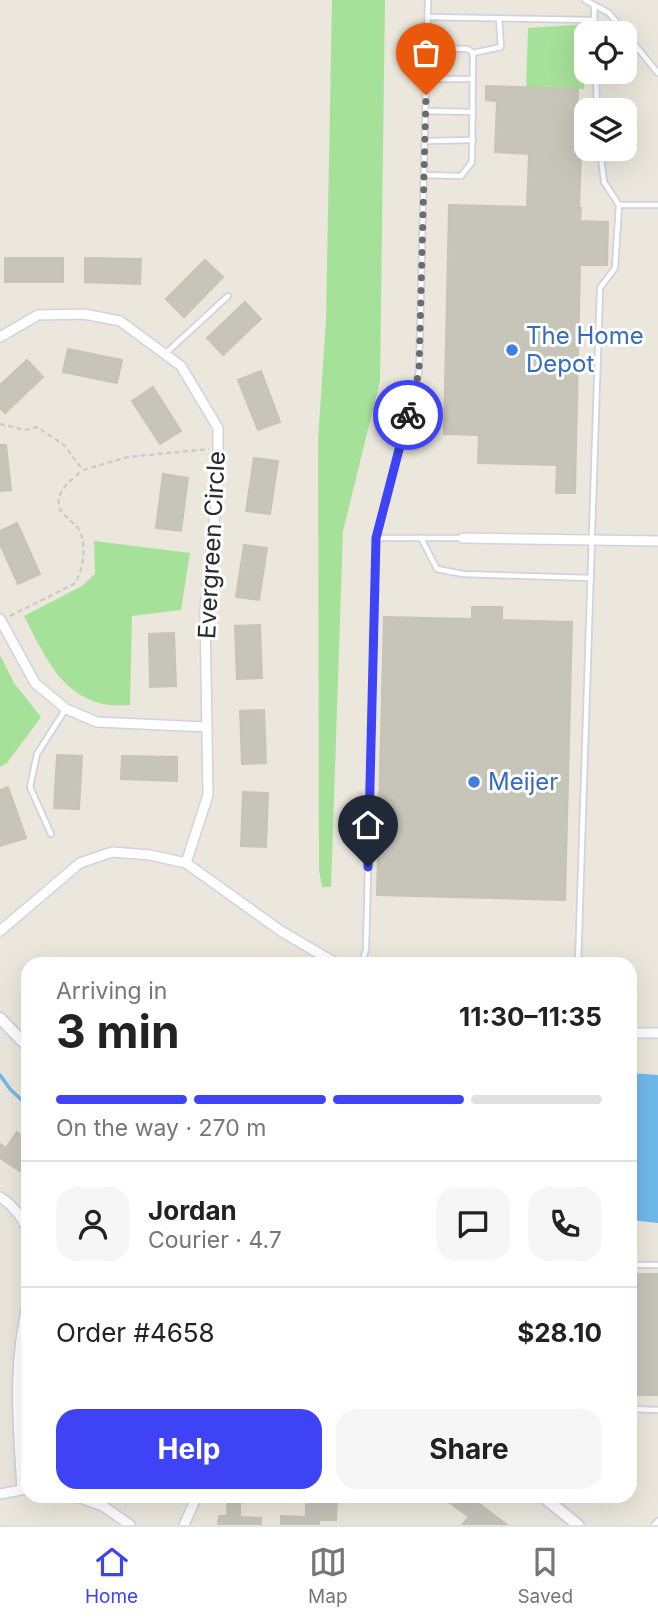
<!DOCTYPE html>
<meta charset="utf-8">
<style>
body{margin:0;font-family:Inter,sans-serif;background:#f6f6f6;color:#222;height:100vh;display:flex;flex-direction:column;font-size:26px;white-space:nowrap}
*{box-sizing:border-box;margin:0}
p{font-size:23px;color:#767676}
.icon{flex:none;width:38px;height:38px;fill:none;stroke:currentColor;stroke-width:2;stroke-linecap:round;stroke-linejoin:round}
.map{position:relative;flex:1;overflow:hidden}
.drawer{position:absolute;left:21px;top:957px;width:616px;height:546px;display:flex;flex-direction:column;background:#fff;border-radius:21px;box-shadow:0 7px 28px #0002}
.drawer>*{flex:none}
.controls{position:absolute;left:574px;top:21px;display:grid;gap:14px}
.controls a{display:grid;place-items:center;width:63px;height:63px;border-radius:14px;background:#fff;box-shadow:0 7px 28px #0002;font-size:35px}
.pin{position:absolute;display:grid;place-items:center;width:60px;height:60px;color:#fff;margin:-72px -30px;border-radius:50% 50% 50% 0;rotate:-45deg;box-shadow:0 0 7px #0007}
.pin .icon{rotate:45deg}
.courier{position:absolute;display:grid;place-items:center;width:70px;height:70px;margin:-35px;border:5px solid #3e44f6;border-radius:50%;background:#fff;color:#222;box-shadow:0 2px 9px #0007}
.summary em{font-style:normal;font-weight:700}
.summary div{display:flex;flex-direction:column-reverse}
.summary{display:flex;align-items:center;justify-content:space-between;height:119px;padding:0 35px}
h1{font-size:46px;font-weight:700;line-height:52px}
.bar{display:grid;grid-template-columns:repeat(4,1fr);gap:10px 7px;align-content:center;height:84px;padding:0 35px}
.bar i{height:9px;border-radius:5px;background:#e0e0e0}
.bar .active{background:#3e44f6}
.bar p{grid-column:span 4}
.line{display:flex;align-items:center;gap:18px;padding:0 35px;border-top:2px solid #e0e0e0}
.line div{flex:1}
.round{display:grid;place-items:center;flex:none;width:74px;height:74px;border-radius:21px;background:#f6f6f6}
.cta{display:flex;gap:14px;margin-top:auto;padding:14px 35px}
.cta a{flex:1;height:80px;border-radius:21px;background:#3e44f6;color:#fff;font-size:28px;font-weight:700;line-height:80px;text-align:center}
.cta a+a{background:#f6f6f6;color:#222}
.menu{display:flex;justify-content:space-around;align-items:center;height:98px;border-top:2px solid #e0e0e0;background:#fff;font-size:19px;color:#767676}
.menu a{display:grid;justify-items:center;gap:4px}
.menu .active{color:#3e44f6}
.map>svg:first-child{display:block}
</style>
<div class="map">
<svg width="658" height="1525" viewBox="0 0 658 1525">
<rect width="100%" height="100%" fill="#ebe7dc"/>
<!-- green -->
<g fill="#a6e199">
<polygon points="332,0 385,0 380,381 343,531 331,887 322,887 319,870 318,440 326,320"/>
<polygon points="588,24 584,89 526,87 528,28"/>
<path d="M 94,541 L 190,553 L 181,610 L 132,616 L 130,705 C 122,705 111,706 103,704 C 59,694 43,652 24,616 L 82,586 L 95,574 Z"/>
<polygon points="0,655 14,683 41,717 7,763 0,767"/>
</g>
<!-- water -->
<polygon fill="#70b8ec" points="630,1073 658,1075 658,1223 630,1220"/>
<g fill="none" stroke-linecap="round" stroke-linejoin="round">
<!-- stream -->
<polyline stroke="#70b8ec" stroke-width="3.5" points="0,1075 10,1089 28,1106"/>
</g>
<!-- building -->
<g fill="#c7c5ba" stroke="#c7c3b5" stroke-width="2">
<polygon points="486,86 578,89 576,155 581,155 579,208 581,208 580,221 608,222 607,265 580,265 575,493 556,493 557,465 478,463 479,435 444,434 449,205 527,207 529,154 495,152 497,101 486,100"/>
<rect x="5" y="258" width="58" height="24"/>
<polygon points="85,258 141,259 140,284 85,282"/>
<polygon points="205,260 223,277 184,317 166,299"/>
<polygon points="245,302 261,319 223,355 207,338"/>
<polygon points="68,349 122,360 117,383 63,372"/>
<polygon points="27,360 43,377 5,413 0,408 0,385"/>
<polygon points="261,371 280,422 258,430 238,380"/>
<polygon points="153,387 181,431 160,444 132,401"/>
<polygon points="0,445 6,445 11,490 0,491"/>
<polygon points="254,458 278,461 270,514 246,511"/>
<polygon points="163,474 188,478 181,531 156,528"/>
<polygon points="17,523 40,574 18,584 0,544 0,531"/>
<polygon points="244,545 267,548 259,600 236,597"/>
<polygon points="472,607 502,607 502,620 572,622 565,900 377,895 384,617 472,619"/>
<polygon points="260,625 262,678 237,679 235,626"/>
<polygon points="174,633 176,686 150,687 149,634"/>
<polygon points="264,710 266,763 242,764 240,711"/>
<polygon points="57,755 82,756 79,809 54,808"/>
<polygon points="122,756 177,757 177,781 121,779"/>
<polygon points="8,787 26,838 0,846 0,790"/>
<polygon points="243,792 268,793 266,847 241,846"/>
<polygon points="17,1132 28,1140 28,1158 20,1171 0,1158 0,1144 6,1148"/>
<rect x="630" y="1274" width="28" height="121"/>
<polygon points="228,1496 240,1496 240,1517 261,1518 261,1525 218,1525 219,1516 227,1516"/>
<polygon points="306,1496 337,1496 336,1520 319,1520 319,1525 281,1525 281,1516 306,1517"/>
<polygon points="441,1496 469,1496 507,1525 462,1525 469,1517"/>
</g>
<g fill="none" stroke-linecap="round" stroke-linejoin="round">
<defs>
<g id="service">
<polyline points="585,0 609,13 658,73"/>
<polyline points="594,6 595,33"/>
<polyline points="428,17 594,20"/>
<polyline points="427,48 468,49 473,53"/>
<polyline points="596,72 597,110"/>
<polyline points="426,79 473,79"/>
<polyline points="426,111 473,112"/>
<polyline points="425,141 473,140"/>
<polyline points="424,175 461,176 472,162 473,53 501,47 499,18"/>
<polyline points="619,205 658,205"/>
<polyline points="165,354 228,296"/>
<polyline points="376,538 463,538"/>
<polyline points="421,538 437,569 463,574 591,578"/>
<polyline points="51,834 30,787 37,754 65,710"/>
<polyline points="362,964 366,949 376,538 419,372 428,0"/>
<polyline points="578,964 600,288 615,268 619,205 604,182 600,149"/>
<polyline points="630,1265 658,1265"/>
<polyline points="630,1409 658,1410"/>
<polyline points="654,1525 658,1521"/>
</g>
<g id="minor">
<polyline points="0,337 38,315 84,314 120,321 181,366 218,428 218,483 205,610 208,795 186,863"/>
<polyline points="463,538 658,541"/>
<polyline points="0,619 35,683 66,709 97,722 207,727"/>
<polyline points="0,931 80,863 112,852 150,855 186,863 281,931 337,964"/>
<polyline points="630,1033 658,1033"/>
<path d="M 0,1197 C 13,1205 22,1217 28,1231"/>
<path d="M 22,1489 C 18,1423 12,1367 28,1302"/>
<polyline points="0,1494 26,1489"/>
<polyline points="75,1496 103,1506 130,1525"/>
<polyline points="184,1525 197,1496"/>
</g>
<g id="tertiary">
<polyline points="0,1018 28,1047"/>
<polyline points="542,1496 578,1525"/>
</g>
</defs>
<!-- service casing -->
<use href="#service" stroke="#d1d1e2" stroke-width="8"/>
<!-- minor casing -->
<use href="#minor" stroke="#d1d1e2" stroke-width="12"/>
<!-- tertiary casing -->
<use href="#tertiary" stroke="#d1d1e2" stroke-width="14"/>
<!-- path -->
<g stroke="#c7c7c7" stroke-width="2" stroke-dasharray="5 3.5" stroke-linecap="butt">
<polyline points="0,424 25,430 37,427 64,445 83,470 128,457 209,449"/>
<path d="M 10,616 L 74,584 C 84,571 88,540 77,527 C 72,521 65,517 61,511 C 52,495 71,479 82,471"/>
</g>
<!-- service -->
<use href="#service" stroke="#fff" stroke-width="4.5"/>
<!-- minor -->
<use href="#minor" stroke="#fff" stroke-width="9"/>
<!-- tertiary -->
<use href="#tertiary" stroke="#fff" stroke-width="10"/>
</g>
<g fill="none" stroke-linecap="round" stroke-linejoin="round">
<!-- done -->
<polyline stroke="#6d6c68" stroke-width="7" stroke-dasharray="0 12.6" points="408,415 419,372 426,95"/>
<!-- route -->
<polyline stroke="#3e44f6" stroke-width="9" points="368,867 376,538 408,415"/>
</g>
<!-- markers -->
<g fill="#3f7fe0" stroke="#fff" stroke-width="2.5">
<circle cx="512" cy="350" r="7"/>
<circle cx="474" cy="782" r="7"/>
</g>
<g text-anchor="middle" stroke-width="6" stroke-linejoin="round" paint-order="stroke">
<!-- shop labels -->
<g font-size="24" fill="#366cbe" stroke="#fff" text-anchor="start">
<text x="526" y="344">The Home<tspan x="526" dy="28">Depot</tspan></text>
<text x="488" y="790">Meijer</text>
</g>
<!-- street labels -->
<g font-size="24" fill="#292929" stroke="#fff">
<text transform="translate(212 545) rotate(-87)" y="8">Evergreen Circle</text>
</g>
</g>
</svg>
<div class="controls">
<a><svg class="icon" aria-label="locate" viewBox="0 0 24 24"><circle cx="12" cy="12" r="6"/><path d="M12 2v4M12 18v4M2 12h4M18 12h4"/></svg></a>
<a><svg class="icon" aria-label="layers" viewBox="0 0 24 24"><path d="M12 4l9 5-9 5-9-5zM3 14l9 5 9-5"/></svg></a>
</div>
<div class="pin" style="left:426px;top:95px;background:#ea580c"><svg class="icon" aria-label="bag" viewBox="0 0 24 24"><path d="M5 8h14l-1 12H6zM9 8a3 3 0 0 1 6 0"/></svg></div>
<div class="pin" style="left:368px;top:867px;background:#1f2937"><svg class="icon" aria-label="home" viewBox="0 0 24 24"><path d="M3 11l9-7 9 7M6 9v11h12V9"/></svg></div>
<div class="courier" style="left:408px;top:415px"><svg class="icon" aria-label="bike" viewBox="0 0 24 24"><circle cx="6" cy="16" r="4"/><circle cx="18" cy="16" r="4"/><path d="M6 16l4-8h5l3 8M10 8l3 8H6M13 5h3"/></svg></div>
<section class="drawer">
<div class="summary"><div><h1>3 min</h1><p>Arriving in</p></div><em>11:30–11:35</em></div>
<div class="bar"><i class="active"></i><i class="active"></i><i class="active"></i><i></i><p>On the way · 270 m</p></div>
<div class="line" style="height:126px"><a class="round"><svg class="icon" aria-label="person" viewBox="0 0 24 24"><circle cx="12" cy="8" r="4"/><path d="M4 21q1-7 8-7t8 7"/></svg></a><div><b>Jordan</b><p>Courier · 4.7</p></div><a class="round"><svg class="icon" aria-label="chat" viewBox="0 0 24 24"><path d="M4 5h16v11H9l-5 4z"/></svg></a><a class="round"><svg class="icon" aria-label="phone" viewBox="0 0 24 24"><path d="M5 4h4l2 5-3 2q2 4 5 5l2-3 5 2v4C11 20 4 13 5 4z"/></svg></a></div>
<div class="line" style="height:91px"><div>Order #4658</div><b>$28.10</b></div>
<div class="cta"><a>Help</a><a>Share</a></div>
</section>
</div>
<nav class="menu">
<a class="active"><svg class="icon" aria-label="home" viewBox="0 0 24 24"><path d="M3 11l9-7 9 7M6 9v11h12V9"/></svg>Home</a>
<a><svg class="icon" aria-label="map" viewBox="0 0 24 24"><path d="M3 6l6-2 6 2 6-2v14l-6 2-6-2-6 2zM9 4v14M15 6v14"/></svg>Map</a>
<a><svg class="icon" aria-label="saved" viewBox="0 0 24 24"><path d="M7 4h10v16l-5-4-5 4z"/></svg>Saved</a>
</nav>
